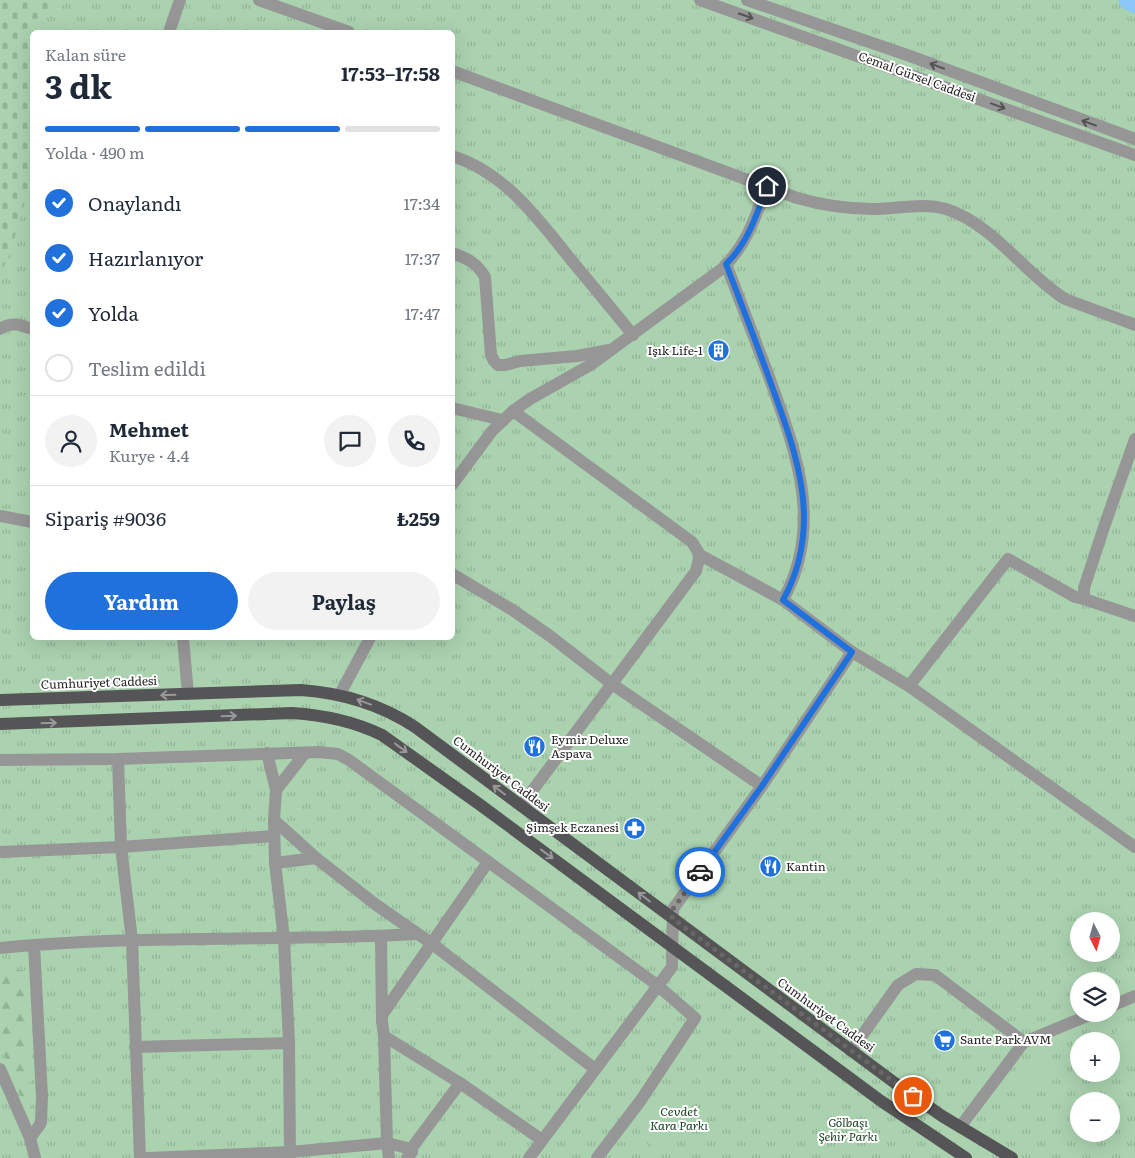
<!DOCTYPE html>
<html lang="tr">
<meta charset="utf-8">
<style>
body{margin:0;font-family:Literata,serif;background:#f2f2f3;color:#1f2937;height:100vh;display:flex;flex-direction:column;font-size:19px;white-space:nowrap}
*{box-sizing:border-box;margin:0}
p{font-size:16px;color:#747a83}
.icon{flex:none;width:28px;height:28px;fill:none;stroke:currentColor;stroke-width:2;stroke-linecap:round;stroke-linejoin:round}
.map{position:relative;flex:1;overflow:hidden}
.details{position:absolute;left:30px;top:30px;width:425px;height:610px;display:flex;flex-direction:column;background:#fff;border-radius:8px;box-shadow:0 5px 20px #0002}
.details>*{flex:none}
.needle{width:32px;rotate:174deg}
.fabs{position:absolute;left:1070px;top:912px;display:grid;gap:10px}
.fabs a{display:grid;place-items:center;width:50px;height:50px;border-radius:50%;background:#fff;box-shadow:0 5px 20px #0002;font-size:25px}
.pin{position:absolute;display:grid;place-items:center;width:42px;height:42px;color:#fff;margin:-21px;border:2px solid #fff;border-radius:50%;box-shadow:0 1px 5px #0007}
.courier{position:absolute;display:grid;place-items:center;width:50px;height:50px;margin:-25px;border:4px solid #2071dc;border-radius:50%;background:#fff;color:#222;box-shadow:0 1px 6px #0007}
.headline em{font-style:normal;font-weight:700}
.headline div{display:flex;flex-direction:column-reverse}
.headline{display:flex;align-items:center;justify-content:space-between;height:85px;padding:0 15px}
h1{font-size:32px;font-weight:700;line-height:38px}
.bar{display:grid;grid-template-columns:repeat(4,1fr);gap:8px 5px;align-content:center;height:60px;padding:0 15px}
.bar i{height:6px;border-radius:4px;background:#e0e1e3}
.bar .active{background:#2071dc}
.bar p{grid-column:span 4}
.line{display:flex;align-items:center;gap:12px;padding:0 15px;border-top:1px solid #e0e1e3}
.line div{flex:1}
.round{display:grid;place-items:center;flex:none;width:52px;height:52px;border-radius:26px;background:#f2f2f3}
ol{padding:0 15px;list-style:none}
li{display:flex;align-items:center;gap:15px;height:55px}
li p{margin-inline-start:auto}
li .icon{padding:5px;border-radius:50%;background:#2071dc;color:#fff;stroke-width:4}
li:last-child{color:#747a83}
li i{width:28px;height:28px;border:2px solid #e0e1e3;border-radius:50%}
.cta{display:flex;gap:10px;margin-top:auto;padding:10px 15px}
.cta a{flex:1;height:58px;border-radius:30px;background:#2071dc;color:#fff;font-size:20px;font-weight:700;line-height:58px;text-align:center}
.cta a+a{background:#f2f2f3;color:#1f2937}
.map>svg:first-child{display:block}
</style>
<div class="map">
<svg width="1135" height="1158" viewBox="0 0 1135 1158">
<defs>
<pattern id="grass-tufts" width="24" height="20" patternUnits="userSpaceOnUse" patternTransform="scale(1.25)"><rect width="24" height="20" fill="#aad2af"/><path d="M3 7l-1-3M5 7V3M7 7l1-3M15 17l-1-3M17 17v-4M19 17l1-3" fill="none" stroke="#92b496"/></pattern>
<pattern id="forest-firs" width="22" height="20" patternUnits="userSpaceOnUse" patternTransform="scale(1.25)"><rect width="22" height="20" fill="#aad2af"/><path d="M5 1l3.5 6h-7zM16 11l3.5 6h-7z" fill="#92b496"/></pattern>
<pattern id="cemetery-stones" width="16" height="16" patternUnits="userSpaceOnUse" patternTransform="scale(1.25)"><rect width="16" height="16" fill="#aad2af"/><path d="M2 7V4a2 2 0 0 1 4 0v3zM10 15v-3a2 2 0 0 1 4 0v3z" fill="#92b496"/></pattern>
</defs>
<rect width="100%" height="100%" fill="#e8e6e4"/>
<!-- grass -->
<path fill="url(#grass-tufts)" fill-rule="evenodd" d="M 0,0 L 1135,0 L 1135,1158 L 0,1158 ZM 32,32 L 452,32 L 452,638 L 32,638 ZM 1079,921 L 1111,921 L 1111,954 L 1079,954 ZM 1079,981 L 1111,981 L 1111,1014 L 1079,1014 ZM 1079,1041 L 1111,1041 L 1111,1074 L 1079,1074 ZM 1079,1101 L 1111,1101 L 1111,1134 L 1079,1134 Z"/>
<!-- forest -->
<polygon fill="url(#forest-firs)" points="0,968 28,971 32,1126 0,1044"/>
<!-- cemetery -->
<polygon fill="url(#cemetery-stones)" points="0,0 60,0 42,25 42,32 32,32 32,178 9,256 0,274"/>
<!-- pitch -->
<g fill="#aad2af">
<polygon points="1123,1022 1135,1031 1135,1061 1111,1043 1111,1041 1109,1041"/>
<polygon points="1073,1046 1079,1050 1079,1067 1065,1059"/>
<polygon points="1031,1056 1051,1067 1031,1103 1011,1091"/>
<polygon points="673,1094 694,1121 657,1152 636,1126"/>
</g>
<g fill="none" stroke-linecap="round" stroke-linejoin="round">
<!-- river -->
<polyline stroke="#8cc7f8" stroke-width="19" points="1128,0 1135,4"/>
<!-- minor -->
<g stroke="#969697" stroke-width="12">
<polyline points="259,0 349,32"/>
<polyline points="700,0 1135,155"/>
<polyline points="747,0 910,56 1135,139"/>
<polyline points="169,32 180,0"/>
<path d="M 452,71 L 797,198 C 822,205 847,209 873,209 C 896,209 923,202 946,209 C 993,224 1024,273 1065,299 L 1135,325"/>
<path d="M 452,156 C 505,172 539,220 572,261 C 592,285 613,310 633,335"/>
<path d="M 452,253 C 467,258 477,263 485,277 L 491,355 L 494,361 L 498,365 L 505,365 L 520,361 L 577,356 L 609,350"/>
<path d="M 726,264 C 740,301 754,337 768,374 C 795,449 825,524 783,600"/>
<path d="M 0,329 C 11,321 21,325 32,329"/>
<polyline points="452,408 502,420"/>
<polyline points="513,411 692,542 700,555 696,571 521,806"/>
<polyline points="1135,439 1104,527 1084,588 1084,599 1135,616"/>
<path d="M 452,485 L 492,431 L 513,411 L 530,399 L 592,364 L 723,268 C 747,244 755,218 767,186"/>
<polyline points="0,516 32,522"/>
<polyline points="452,574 511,609 550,636 612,684 762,786"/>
<polyline points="183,638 188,694"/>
<polyline points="852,652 909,686 1135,847"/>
<polyline points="909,686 1008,559 1075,597 1084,599"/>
<polyline points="340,694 370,638"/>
<polyline points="267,753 276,790 274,820 275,863 284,939 289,1043 290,1158"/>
<polyline points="118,759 121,847 132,940 140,1158"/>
<polyline points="0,760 118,759 319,752 338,754 349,760 657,985 695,1018 641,1100 597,1158"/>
<polyline points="276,790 305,753"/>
<polyline points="274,820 316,858 375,904 431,943 595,1069"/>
<polyline points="0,852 121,847 274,836"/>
<polyline points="275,863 316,858"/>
<polyline points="381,936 382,1021 384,1036 387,1143 389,1158"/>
<path d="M 0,948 C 138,934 278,942 417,934"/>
<polyline points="1111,1006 1135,996"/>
<polyline points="382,1015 488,862"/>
<polyline points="384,1036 460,1083 542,1140"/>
<polyline points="1024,1042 1092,1014"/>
<polyline points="135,1047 289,1043"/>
<polyline points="851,1051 898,985 916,974 935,975 1024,1042 960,1127"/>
<polyline points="0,1069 30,1138 35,1158"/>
<polyline points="30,1138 39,1126 41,1122 42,1096 34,945"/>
<polyline points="148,1158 290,1152 387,1143 411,1149"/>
<polyline points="407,1158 412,1152 411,1149 460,1083"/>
<polyline points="529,1158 672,967 673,909 762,786 852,652 783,600 700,555"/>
</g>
<!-- major -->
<g stroke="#555456" stroke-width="12">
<path d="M 0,700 L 301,690 C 343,693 380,704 415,727 L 899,1086 L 942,1116 L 1012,1158"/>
<path d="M 0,724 L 292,713 C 324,715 353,721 382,735 L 479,804 L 881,1101 L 966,1158"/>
</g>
</g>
<!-- one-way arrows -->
<defs><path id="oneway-shaft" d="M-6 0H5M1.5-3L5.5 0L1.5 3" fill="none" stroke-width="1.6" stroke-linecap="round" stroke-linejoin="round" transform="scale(1.25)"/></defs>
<g stroke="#525251">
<use href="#oneway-shaft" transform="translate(746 16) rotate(19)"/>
<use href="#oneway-shaft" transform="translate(937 66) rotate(-160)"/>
<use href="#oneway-shaft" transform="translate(998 106) rotate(20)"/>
<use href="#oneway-shaft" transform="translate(1089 123) rotate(-160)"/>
</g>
<g stroke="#99989a">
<use href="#oneway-shaft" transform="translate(168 695) rotate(178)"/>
<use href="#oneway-shaft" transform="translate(364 702) rotate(-160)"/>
<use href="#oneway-shaft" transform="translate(229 716) rotate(-2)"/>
<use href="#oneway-shaft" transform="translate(49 723) rotate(-2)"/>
<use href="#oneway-shaft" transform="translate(401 748) rotate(36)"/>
<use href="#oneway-shaft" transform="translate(499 790) rotate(-143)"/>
<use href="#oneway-shaft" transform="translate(547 854) rotate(36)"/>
<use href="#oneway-shaft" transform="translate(644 897) rotate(-143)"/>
</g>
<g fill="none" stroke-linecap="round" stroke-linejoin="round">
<!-- done -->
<polyline stroke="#696867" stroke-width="5" stroke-dasharray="0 9" points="700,872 673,909 672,918 913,1096"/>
<!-- route -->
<path stroke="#2071dc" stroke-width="6" d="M 700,872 L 762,786 L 852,652 L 783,600 C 824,526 797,455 770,381 C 756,342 741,303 726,264 C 748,243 757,214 767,186"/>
</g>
<!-- icons -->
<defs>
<symbol id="building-disc" viewBox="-11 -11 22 22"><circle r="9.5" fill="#2071dc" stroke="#fff"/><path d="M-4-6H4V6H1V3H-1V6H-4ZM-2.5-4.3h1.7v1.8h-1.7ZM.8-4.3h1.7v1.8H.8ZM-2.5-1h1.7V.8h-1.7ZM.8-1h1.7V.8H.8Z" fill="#fff"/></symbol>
<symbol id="restaurant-disc" viewBox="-11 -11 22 22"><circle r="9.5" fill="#2071dc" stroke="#fff"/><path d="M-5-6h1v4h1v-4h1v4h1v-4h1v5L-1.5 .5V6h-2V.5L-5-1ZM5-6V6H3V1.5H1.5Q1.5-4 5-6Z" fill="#fff"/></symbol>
<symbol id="pharmacy-disc" viewBox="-11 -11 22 22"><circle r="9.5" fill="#2071dc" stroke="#fff"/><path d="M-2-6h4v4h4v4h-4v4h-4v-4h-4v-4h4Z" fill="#fff"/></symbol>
<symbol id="supermarket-disc" viewBox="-11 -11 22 22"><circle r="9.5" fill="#2071dc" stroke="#fff"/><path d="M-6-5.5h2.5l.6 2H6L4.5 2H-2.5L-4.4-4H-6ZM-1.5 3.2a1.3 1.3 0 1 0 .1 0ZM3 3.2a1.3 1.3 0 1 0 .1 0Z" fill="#fff"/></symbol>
</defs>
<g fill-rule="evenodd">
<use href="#building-disc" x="706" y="338" width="25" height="25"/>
<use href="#restaurant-disc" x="522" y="734" width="25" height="25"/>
<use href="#pharmacy-disc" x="622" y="816" width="25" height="25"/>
<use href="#restaurant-disc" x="758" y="854" width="25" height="25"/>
<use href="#supermarket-disc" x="932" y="1028" width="25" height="25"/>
</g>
<g text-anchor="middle" stroke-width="4" stroke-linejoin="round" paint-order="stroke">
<!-- street labels -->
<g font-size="12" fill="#252423" stroke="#fff">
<text transform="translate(917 77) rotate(20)" y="4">Cemal Gürsel Caddesi</text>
<text transform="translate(99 683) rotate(-2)" y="4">Cumhuriyet Caddesi</text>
<text transform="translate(501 774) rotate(37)" y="4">Cumhuriyet Caddesi</text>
<text transform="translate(826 1015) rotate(36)" y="4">Cumhuriyet Caddesi</text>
</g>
<!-- poi labels -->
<g font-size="12" fill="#252423" stroke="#fff" text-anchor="start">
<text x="703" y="355" text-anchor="end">Işık Life-1</text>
<text x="551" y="744">Eymir Deluxe<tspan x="551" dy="14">Aspava</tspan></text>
<text x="619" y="832" text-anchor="end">Şimşek Eczanesi</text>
<text x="786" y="871">Kantin</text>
<text x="960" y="1044">Sante Park AVM</text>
</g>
<!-- park labels -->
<g font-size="12" font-style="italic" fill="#133d1d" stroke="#fff">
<text x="679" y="1116">Cevdet<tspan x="679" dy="14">Kara Parkı</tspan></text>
<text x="848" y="1127">Gölbaşı<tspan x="848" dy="14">Şehir Parkı</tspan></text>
</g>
</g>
</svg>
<div class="fabs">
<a><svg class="needle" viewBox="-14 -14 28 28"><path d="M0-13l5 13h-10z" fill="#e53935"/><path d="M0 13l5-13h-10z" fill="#747a83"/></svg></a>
<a><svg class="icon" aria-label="layers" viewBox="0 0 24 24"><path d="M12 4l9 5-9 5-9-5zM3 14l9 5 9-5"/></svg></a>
<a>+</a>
<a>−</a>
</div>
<div class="pin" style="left:913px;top:1096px;background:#ea580c"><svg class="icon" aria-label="bag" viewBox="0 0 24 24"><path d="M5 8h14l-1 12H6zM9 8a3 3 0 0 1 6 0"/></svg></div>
<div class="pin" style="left:767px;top:186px;background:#1f2937"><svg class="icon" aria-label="home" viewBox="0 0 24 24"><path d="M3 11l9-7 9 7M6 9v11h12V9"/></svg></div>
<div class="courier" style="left:700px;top:872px"><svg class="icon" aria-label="car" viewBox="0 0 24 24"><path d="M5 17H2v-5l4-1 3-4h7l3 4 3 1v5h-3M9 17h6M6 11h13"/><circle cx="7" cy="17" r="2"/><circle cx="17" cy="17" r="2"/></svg></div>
<section class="details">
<div class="headline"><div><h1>3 dk</h1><p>Kalan süre</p></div><em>17:53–17:58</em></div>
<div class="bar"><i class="active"></i><i class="active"></i><i class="active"></i><i></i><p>Yolda · 490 m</p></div>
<ol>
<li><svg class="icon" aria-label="check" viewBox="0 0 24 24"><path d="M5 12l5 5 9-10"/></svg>Onaylandı<p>17:34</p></li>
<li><svg class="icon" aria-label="check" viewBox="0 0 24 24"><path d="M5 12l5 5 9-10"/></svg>Hazırlanıyor<p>17:37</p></li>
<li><svg class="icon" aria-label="check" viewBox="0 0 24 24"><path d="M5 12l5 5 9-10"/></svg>Yolda<p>17:47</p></li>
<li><i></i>Teslim edildi</li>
</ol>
<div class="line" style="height:90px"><a class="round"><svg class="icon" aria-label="person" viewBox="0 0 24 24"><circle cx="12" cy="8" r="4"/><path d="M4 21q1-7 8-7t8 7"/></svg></a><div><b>Mehmet</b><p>Kurye · 4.4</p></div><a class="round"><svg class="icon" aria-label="chat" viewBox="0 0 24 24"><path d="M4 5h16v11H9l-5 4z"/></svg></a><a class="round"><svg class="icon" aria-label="phone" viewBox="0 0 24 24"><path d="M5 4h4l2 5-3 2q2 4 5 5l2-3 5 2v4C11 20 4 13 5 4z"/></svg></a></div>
<div class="line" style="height:65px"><div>Sipariş #9036</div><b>₺259</b></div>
<div class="cta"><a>Yardım</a><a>Paylaş</a></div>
</section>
</div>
